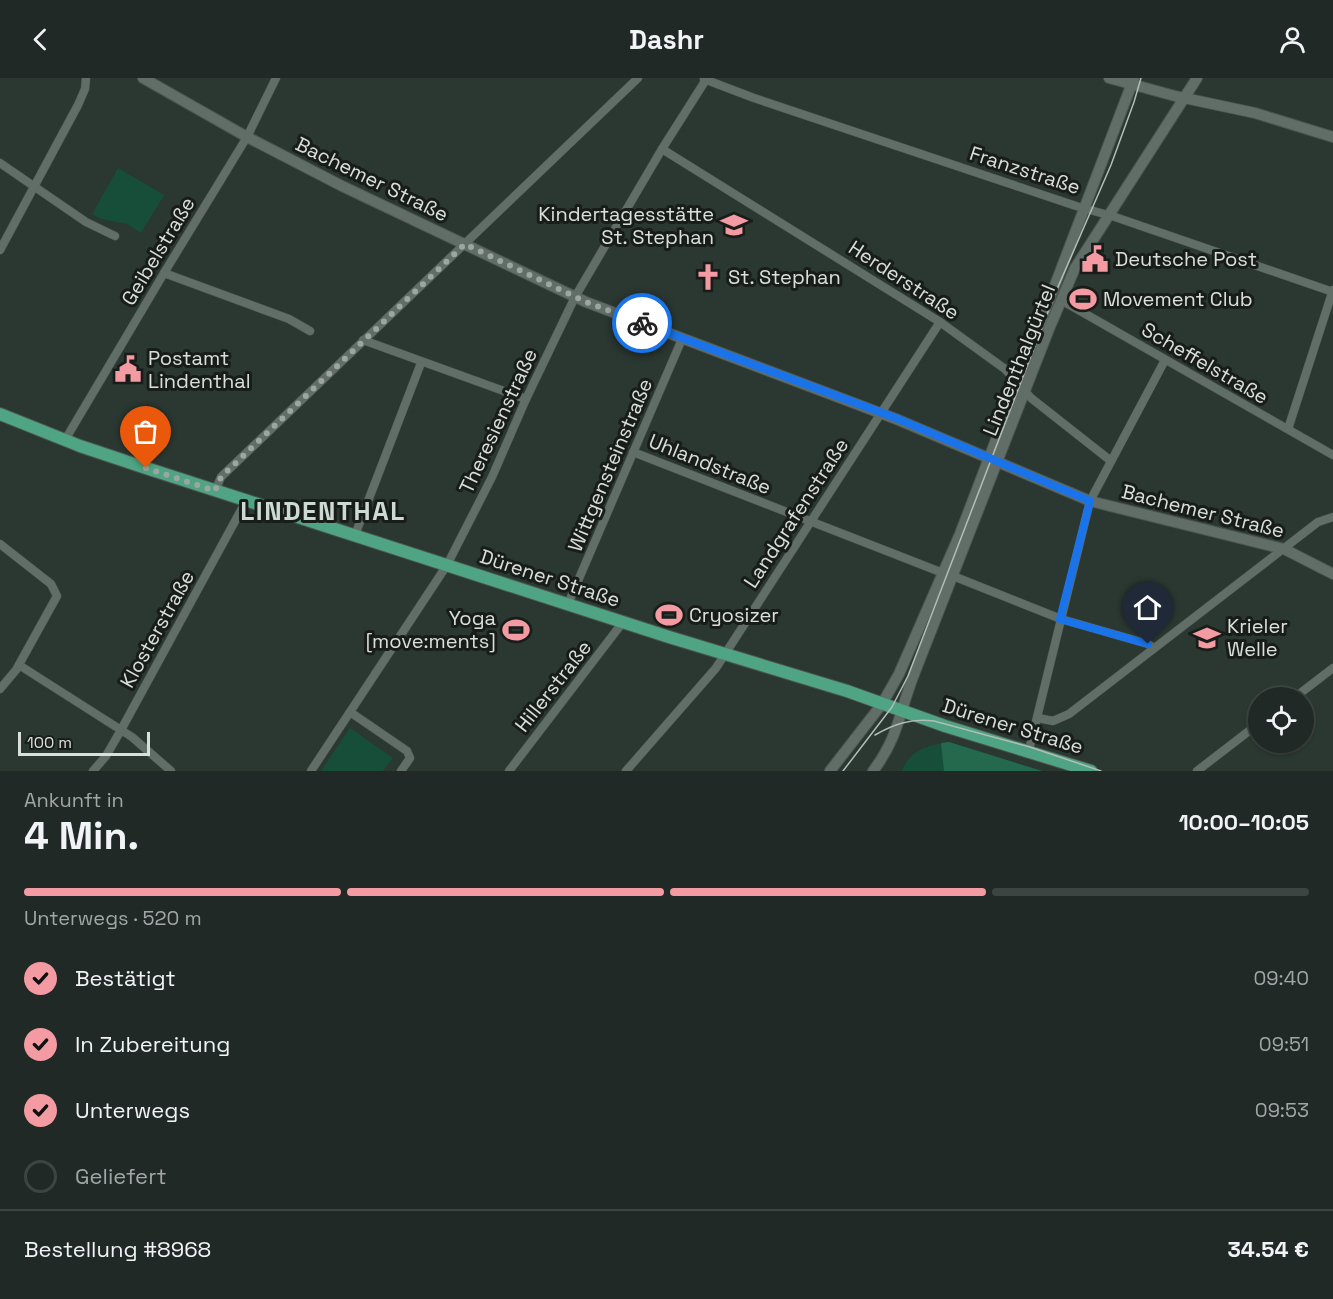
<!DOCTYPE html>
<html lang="de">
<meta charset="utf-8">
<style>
body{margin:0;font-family:"Space Grotesk",sans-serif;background:#28312d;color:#f1f3f6;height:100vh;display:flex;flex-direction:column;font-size:22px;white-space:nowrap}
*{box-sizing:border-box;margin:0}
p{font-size:20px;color:#a2a6a7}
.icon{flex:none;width:33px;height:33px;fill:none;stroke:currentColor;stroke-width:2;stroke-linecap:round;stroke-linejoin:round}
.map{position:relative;height:693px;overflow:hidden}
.panel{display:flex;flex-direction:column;background:#202925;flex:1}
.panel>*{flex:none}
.controls{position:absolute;left:1248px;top:609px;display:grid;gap:12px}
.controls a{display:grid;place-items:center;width:66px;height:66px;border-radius:50%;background:#202925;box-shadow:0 2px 4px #0004,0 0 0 2px #3d4542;font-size:30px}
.scale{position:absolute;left:18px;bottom:15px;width:132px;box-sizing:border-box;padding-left:6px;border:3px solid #d9e0dc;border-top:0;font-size:16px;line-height:21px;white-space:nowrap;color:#d9e0dc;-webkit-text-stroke:4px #181d1a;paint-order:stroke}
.pin{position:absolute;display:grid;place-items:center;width:51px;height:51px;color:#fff;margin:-62px -26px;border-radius:50% 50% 50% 0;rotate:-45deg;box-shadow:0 0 6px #0007}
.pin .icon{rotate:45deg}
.courier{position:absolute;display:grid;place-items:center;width:60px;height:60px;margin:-30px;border:4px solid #1a73e8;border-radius:50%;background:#fff;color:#222;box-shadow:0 2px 8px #0007}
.overview em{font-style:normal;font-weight:600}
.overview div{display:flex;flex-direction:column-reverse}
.overview{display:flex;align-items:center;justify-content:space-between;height:102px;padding:0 24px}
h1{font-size:39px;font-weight:600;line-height:45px}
.bar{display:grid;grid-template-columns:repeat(4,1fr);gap:9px 6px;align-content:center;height:72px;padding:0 24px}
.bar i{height:8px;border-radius:4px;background:#3d4542}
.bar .active{background:#f49aa2}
.bar p{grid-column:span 4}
.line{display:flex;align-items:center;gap:15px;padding:0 24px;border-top:2px solid #3d4542}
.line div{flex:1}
ol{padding:0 24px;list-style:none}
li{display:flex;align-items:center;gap:18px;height:66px}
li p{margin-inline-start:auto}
li .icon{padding:6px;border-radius:50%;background:#f49aa2;color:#111;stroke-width:4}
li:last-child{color:#a2a6a7}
li i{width:33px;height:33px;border:3px solid #3d4542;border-radius:50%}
header{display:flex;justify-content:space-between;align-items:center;height:78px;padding:0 24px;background:#202925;font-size:27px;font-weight:600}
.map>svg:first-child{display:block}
</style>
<header><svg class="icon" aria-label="back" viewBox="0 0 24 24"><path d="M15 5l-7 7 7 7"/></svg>Dashr<svg class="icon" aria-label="person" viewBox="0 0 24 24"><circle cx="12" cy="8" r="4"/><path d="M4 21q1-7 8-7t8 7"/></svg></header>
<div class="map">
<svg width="1333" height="693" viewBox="0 0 1333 693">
<rect width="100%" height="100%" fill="#2b3731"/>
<!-- green -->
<g fill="#164e39">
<polygon points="118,90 164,117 141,155 127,146 101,141 92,136"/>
<polygon points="350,650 393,680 383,693 321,693"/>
<path d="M 949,664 L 1042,693 L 902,693 C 909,672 929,667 949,664 Z"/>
</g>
<!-- forest -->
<polygon fill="#24694e" points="949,664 1042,693 944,693 941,665"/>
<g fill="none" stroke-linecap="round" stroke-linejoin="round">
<defs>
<g id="street">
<polyline points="704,1 754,20 1076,128 1115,139 1333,214"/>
<polyline points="662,71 940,244 1005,291 1031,320 1111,383"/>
<polyline points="0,85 86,144 115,158"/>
<polyline points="0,172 78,27 85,11 86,0"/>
<polyline points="164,195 289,241 310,253"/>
<polyline points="1061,222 1333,377"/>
<polyline points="363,262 526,321"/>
<polyline points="1288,351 1333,212"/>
<polyline points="65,362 164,195 247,59 276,0"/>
<polyline points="633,374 943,495"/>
<polyline points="215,413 221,399 638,0"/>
<polyline points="355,457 421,285"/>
<polyline points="0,466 51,506 57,518 16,592 0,611"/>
<polyline points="953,498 1061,541 1148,566 1154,570"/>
<polyline points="568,526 682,261"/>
<polyline points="19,587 132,659 171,693"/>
<polyline points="1294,620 1333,590"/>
<polyline points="350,634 407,673 410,680 401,693"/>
<polyline points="1038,640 1053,643 1069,636 1318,444 1333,439"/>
<polyline points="1029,672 1090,423 1165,282"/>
<polyline points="93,693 106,678 121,652 246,423"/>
<polyline points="311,693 447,487 492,399 526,321 575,219 662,71 707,0"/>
<polyline points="509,693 623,544"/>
<polyline points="626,693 716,590 940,244"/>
<polyline points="1197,693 1258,646"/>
</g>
<g id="secondary">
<polyline points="143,0 247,59 342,108 586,224 896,341 1090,423 1284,471 1333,496"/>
<polyline points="1109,0 1175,18 1255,35 1333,59"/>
<polyline points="830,693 882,626 899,596 960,456 1134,0"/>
<path d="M 873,693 C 898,660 899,636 913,599 L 1049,251 L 1075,190 L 1197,0"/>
</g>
<polyline id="primary" points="0,336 80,368 146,390 669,559 847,613 945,648 1091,693"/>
</defs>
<!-- street casing -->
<use href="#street" stroke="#4a5450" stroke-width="9"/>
<!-- secondary casing -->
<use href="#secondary" stroke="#4a5450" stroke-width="12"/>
<!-- primary casing -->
<use href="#primary" stroke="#4a5450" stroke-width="14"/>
<!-- street -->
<use href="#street" stroke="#616e67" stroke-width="8"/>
<!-- secondary -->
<use href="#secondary" stroke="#616e67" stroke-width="10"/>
<!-- primary -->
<use href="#primary" stroke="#4fa483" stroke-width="12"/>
<!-- tram -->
<g stroke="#b4bcb7" stroke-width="1.5">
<path d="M 875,657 C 894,646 912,640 934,643 L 1030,669 L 1101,693"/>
<polyline points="843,693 892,629 908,598 1054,218 1111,87 1134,24 1141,0"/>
</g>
</g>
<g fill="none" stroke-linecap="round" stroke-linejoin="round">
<!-- done -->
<polyline stroke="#9ca5a0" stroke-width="6" stroke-dasharray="0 10.8" points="146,390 215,413 221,399 465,166 586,224 642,245"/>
<!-- route -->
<polyline stroke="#1a73e8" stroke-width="8" points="642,245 896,340 1090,423 1060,541 1148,566"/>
</g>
<!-- icons -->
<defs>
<symbol id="school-bare" viewBox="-9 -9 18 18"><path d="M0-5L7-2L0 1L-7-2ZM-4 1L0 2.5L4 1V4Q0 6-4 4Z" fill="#f49aa2" stroke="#181d1a" stroke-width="2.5" paint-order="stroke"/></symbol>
<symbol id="civic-bare" viewBox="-9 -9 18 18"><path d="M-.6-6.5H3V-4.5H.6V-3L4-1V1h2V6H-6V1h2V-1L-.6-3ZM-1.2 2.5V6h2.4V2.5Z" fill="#f49aa2" stroke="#181d1a" stroke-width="2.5" paint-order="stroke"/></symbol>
<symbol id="church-bare" viewBox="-9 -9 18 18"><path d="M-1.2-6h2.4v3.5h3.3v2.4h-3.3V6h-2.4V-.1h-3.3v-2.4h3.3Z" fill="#f49aa2" stroke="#181d1a" stroke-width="2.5" paint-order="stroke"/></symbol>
<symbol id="stadium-bare" viewBox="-9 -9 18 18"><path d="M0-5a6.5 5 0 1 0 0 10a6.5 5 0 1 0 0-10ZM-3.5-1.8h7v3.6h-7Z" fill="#f49aa2" stroke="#181d1a" stroke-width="2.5" paint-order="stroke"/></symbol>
</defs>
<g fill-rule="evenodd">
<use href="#school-bare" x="715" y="128" width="38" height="38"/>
<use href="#civic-bare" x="1076" y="162" width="38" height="38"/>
<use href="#church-bare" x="689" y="180" width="38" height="38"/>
<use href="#stadium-bare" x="1064" y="202" width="38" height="38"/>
<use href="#civic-bare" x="109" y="272" width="38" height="38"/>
<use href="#stadium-bare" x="650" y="518" width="38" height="38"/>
<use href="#stadium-bare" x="497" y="533" width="38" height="38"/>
<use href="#school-bare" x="1188" y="541" width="38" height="38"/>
</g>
<g text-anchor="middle" stroke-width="6" stroke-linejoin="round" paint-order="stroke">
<!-- street labels -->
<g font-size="20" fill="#d9e0dc" stroke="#181d1a">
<text transform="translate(1025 92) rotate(18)" y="7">Franzstraße</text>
<text transform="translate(372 101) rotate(26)" y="7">Bachemer Straße</text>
<text transform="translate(158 173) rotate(-59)" y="7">Geibelstraße</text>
<text transform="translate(904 202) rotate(33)" y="7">Herderstraße</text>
<text transform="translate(1019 282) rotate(-68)" y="7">Lindenthalgürtel</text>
<text transform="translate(1205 285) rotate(30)" y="7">Scheffelstraße</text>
<text transform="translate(498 343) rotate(-65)" y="7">Theresienstraße</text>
<text transform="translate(710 386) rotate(22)" y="7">Uhlandstraße</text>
<text transform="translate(610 387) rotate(-67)" y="7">Wittgensteinstraße</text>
<text transform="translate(1203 433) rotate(14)" y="7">Bachemer Straße</text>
<text transform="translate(796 435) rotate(-57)" y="7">Landgrafenstraße</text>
<text transform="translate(550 500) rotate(18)" y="7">Dürener Straße</text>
<text transform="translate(157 551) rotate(-61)" y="7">Klosterstraße</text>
<text transform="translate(553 608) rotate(-52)" y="7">Hillerstraße</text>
<text transform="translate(1013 648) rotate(17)" y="7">Dürener Straße</text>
</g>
<!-- poi labels -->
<g font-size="20" fill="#d9e0dc" stroke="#181d1a" text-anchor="start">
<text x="714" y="143" text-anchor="end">Kindertagesstätte<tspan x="714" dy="23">St. Stephan</tspan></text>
<text x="1115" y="188">Deutsche Post</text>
<text x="728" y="206">St. Stephan</text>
<text x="1103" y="228">Movement Club</text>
<text x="148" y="287">Postamt<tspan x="148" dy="23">Lindenthal</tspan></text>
<text x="689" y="544">Cryosizer</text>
<text x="496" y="547" text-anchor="end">Yoga<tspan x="496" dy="23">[move:ments]</tspan></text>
<text x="1227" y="555">Krieler<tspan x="1227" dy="23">Welle</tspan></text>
</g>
<!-- district labels -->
<g font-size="26" font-weight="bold" letter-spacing="1.5" fill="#ccdad3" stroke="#181d1a">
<text x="323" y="442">LINDENTHAL</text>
</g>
</g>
</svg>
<div class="controls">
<a><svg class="icon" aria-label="locate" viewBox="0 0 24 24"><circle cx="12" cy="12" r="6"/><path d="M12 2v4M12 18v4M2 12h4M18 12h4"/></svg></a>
</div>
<div class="scale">100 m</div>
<div class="pin" style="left:146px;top:390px;background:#ea580c"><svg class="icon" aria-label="bag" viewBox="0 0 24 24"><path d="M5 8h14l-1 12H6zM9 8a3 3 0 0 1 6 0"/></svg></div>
<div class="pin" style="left:1148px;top:566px;background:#1f2937"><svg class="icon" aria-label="home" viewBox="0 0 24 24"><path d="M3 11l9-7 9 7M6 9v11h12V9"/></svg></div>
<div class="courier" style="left:642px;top:245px"><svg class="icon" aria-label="bike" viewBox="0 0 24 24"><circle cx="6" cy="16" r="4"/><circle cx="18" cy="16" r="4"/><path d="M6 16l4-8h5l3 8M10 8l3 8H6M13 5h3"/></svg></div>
</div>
<section class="panel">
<div class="overview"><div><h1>4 Min.</h1><p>Ankunft in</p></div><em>10:00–10:05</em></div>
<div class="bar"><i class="active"></i><i class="active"></i><i class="active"></i><i></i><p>Unterwegs · 520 m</p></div>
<ol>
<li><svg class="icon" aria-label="check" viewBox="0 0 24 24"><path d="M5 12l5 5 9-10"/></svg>Bestätigt<p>09:40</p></li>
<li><svg class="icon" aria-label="check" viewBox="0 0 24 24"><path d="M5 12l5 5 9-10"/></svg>In Zubereitung<p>09:51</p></li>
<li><svg class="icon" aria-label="check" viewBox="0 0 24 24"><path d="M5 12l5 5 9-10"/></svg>Unterwegs<p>09:53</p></li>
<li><i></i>Geliefert</li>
</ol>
<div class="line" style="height:78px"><div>Bestellung #8968</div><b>34.54 €</b></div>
</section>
